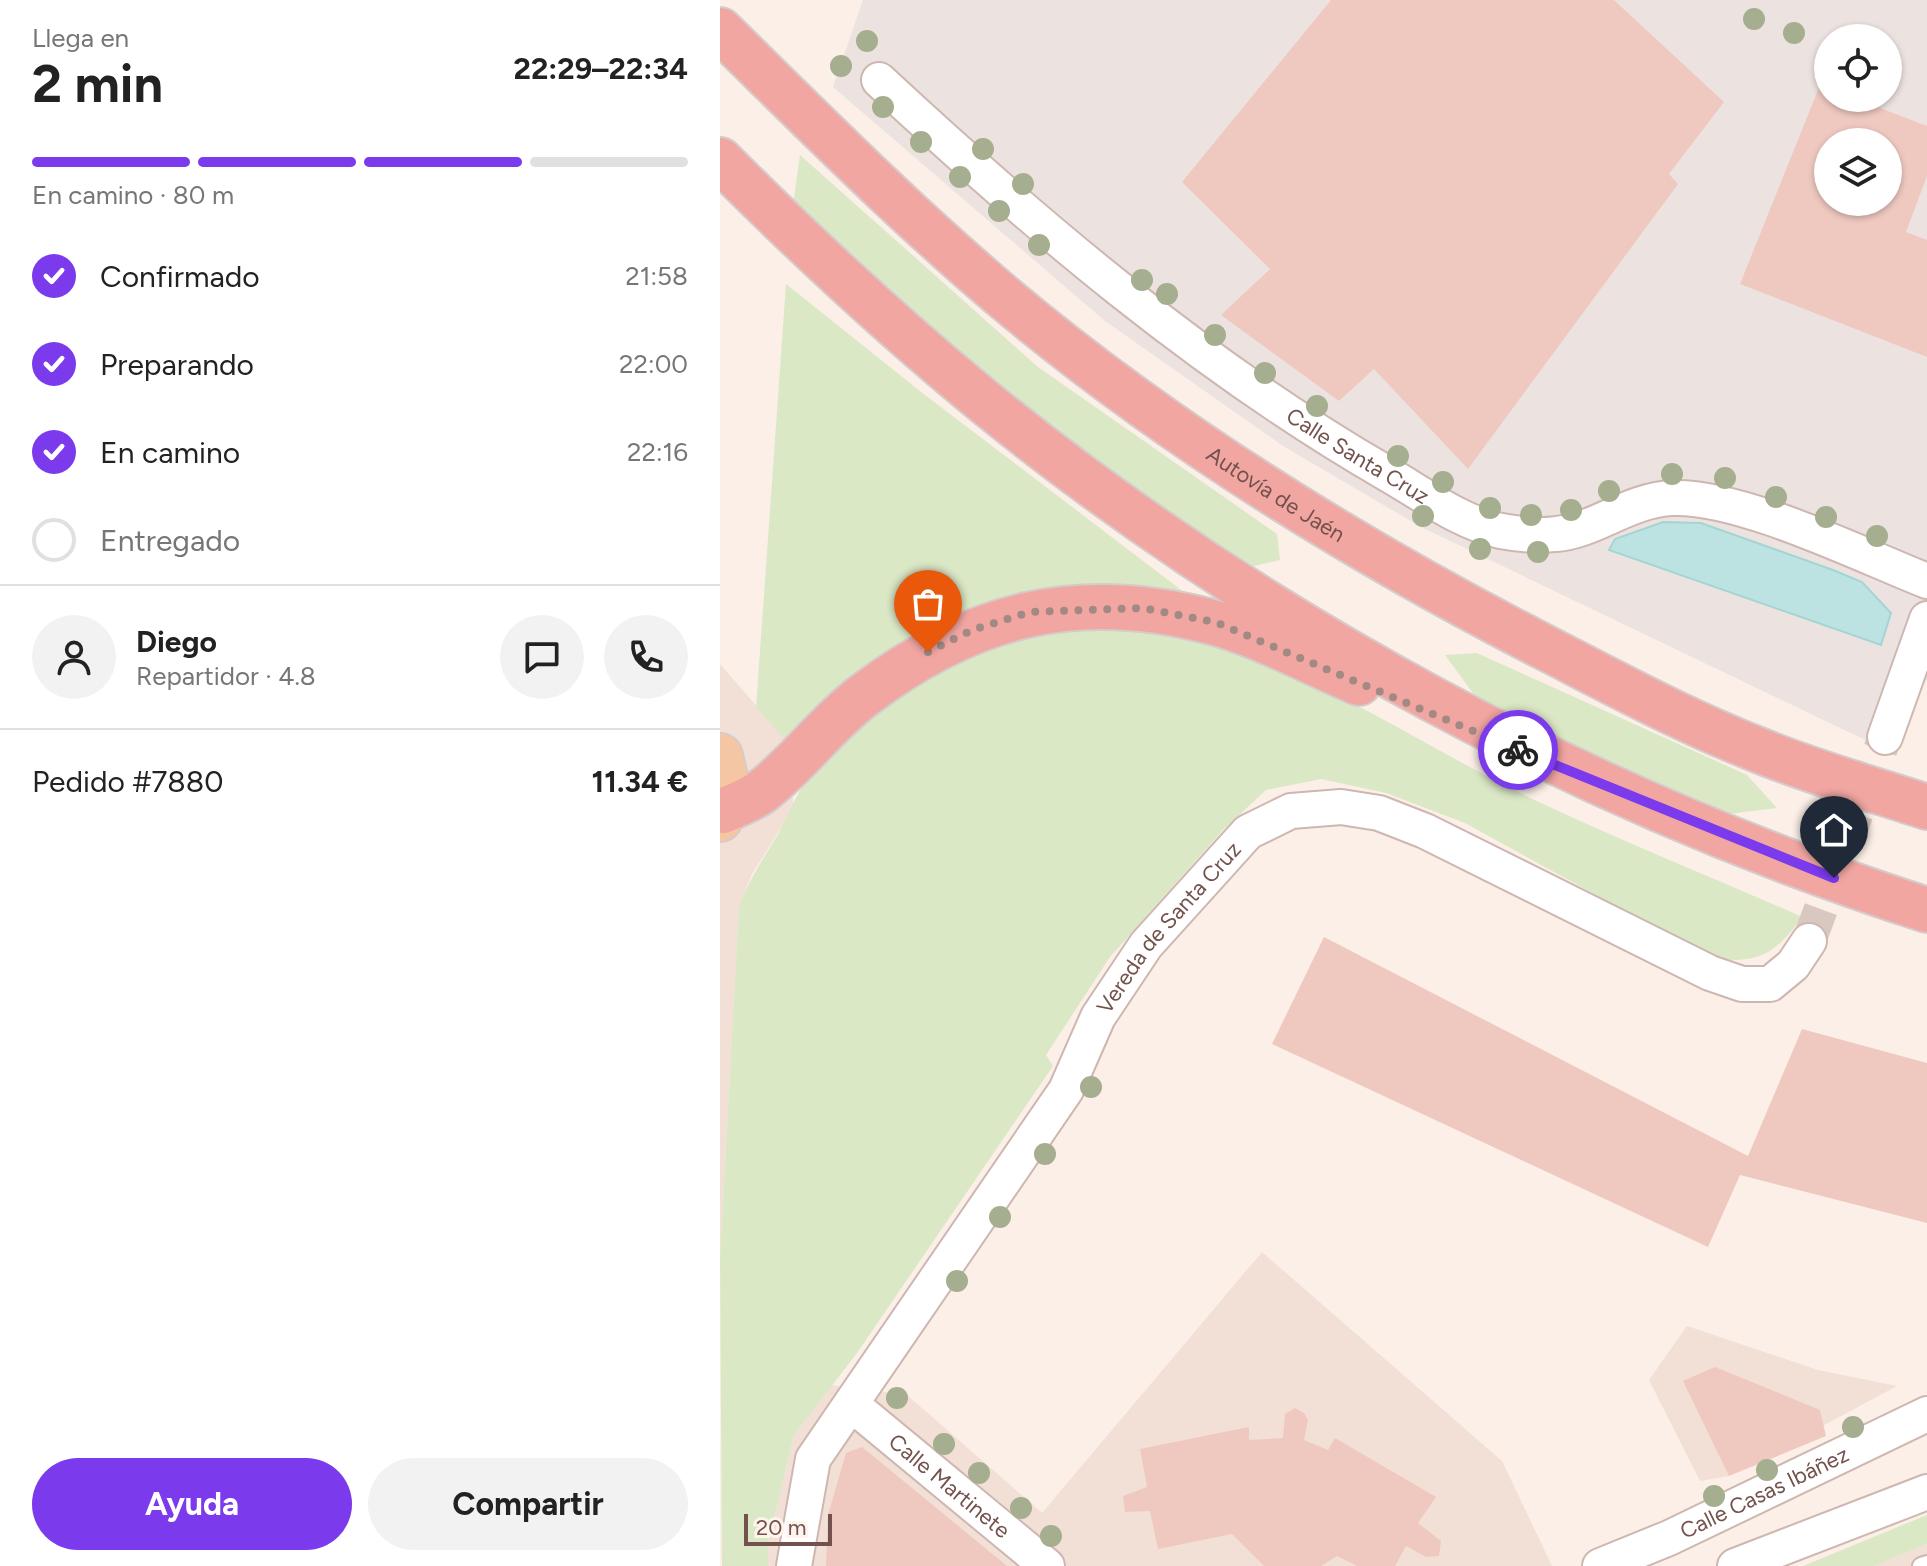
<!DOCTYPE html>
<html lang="es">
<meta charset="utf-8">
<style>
body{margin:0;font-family:Figtree,sans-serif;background:#f2f2f2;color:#222;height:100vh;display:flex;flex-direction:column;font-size:30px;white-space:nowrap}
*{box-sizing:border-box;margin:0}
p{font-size:26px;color:#767676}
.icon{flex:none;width:44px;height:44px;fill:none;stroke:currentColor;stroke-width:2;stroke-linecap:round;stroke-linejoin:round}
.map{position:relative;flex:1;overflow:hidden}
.panel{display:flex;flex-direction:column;background:#fff;width:720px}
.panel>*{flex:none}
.tools{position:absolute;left:1094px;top:24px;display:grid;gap:16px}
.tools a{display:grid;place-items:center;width:88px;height:88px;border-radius:50%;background:#fff;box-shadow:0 2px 6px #0004;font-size:40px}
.scale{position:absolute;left:24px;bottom:20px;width:88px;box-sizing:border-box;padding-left:8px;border:4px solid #73524d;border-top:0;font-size:22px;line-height:28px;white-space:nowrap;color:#73524d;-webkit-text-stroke:6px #fef4ed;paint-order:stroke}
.pin{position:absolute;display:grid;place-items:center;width:68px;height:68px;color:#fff;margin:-82px -34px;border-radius:50% 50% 50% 0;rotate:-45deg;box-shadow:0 0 8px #0007}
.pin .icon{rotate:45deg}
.courier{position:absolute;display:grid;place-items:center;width:80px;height:80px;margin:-40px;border:6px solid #7c3aed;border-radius:50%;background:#fff;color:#222;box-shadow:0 2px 10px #0007}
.summary em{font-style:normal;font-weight:700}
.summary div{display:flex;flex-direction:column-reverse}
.summary{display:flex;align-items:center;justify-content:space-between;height:136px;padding:0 32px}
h1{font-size:52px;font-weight:700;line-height:60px}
.bar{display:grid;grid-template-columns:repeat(4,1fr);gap:12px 8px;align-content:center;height:96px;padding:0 32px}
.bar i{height:10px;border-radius:6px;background:#e0e0e0}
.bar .active{background:#7c3aed}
.bar p{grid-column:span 4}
.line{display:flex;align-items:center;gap:20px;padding:0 32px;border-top:2px solid #e0e0e0}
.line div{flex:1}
.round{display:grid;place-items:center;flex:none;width:84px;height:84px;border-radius:42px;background:#f2f2f2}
ol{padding:0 32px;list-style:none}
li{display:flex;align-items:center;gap:24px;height:88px}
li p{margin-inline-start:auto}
li .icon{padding:8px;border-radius:50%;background:#7c3aed;color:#fff;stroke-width:4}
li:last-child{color:#767676}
li i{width:44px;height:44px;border:4px solid #e0e0e0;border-radius:50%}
.primary-button{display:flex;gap:16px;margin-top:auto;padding:16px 32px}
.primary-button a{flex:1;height:92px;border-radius:48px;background:#7c3aed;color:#fff;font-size:32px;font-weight:700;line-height:92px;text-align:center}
.primary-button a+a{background:#f2f2f2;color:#222}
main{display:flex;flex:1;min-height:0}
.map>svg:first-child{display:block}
</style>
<main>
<section class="panel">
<div class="summary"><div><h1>2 min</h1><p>Llega en</p></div><em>22:29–22:34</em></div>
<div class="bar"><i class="active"></i><i class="active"></i><i class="active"></i><i></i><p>En camino · 80 m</p></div>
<ol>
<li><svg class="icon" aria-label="check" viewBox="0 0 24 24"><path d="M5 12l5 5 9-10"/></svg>Confirmado<p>21:58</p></li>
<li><svg class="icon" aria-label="check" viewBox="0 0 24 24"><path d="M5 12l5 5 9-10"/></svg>Preparando<p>22:00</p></li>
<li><svg class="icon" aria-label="check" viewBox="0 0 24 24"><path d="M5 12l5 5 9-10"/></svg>En camino<p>22:16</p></li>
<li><i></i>Entregado</li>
</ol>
<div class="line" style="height:144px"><a class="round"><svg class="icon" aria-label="person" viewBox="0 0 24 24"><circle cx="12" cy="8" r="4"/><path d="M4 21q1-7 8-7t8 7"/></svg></a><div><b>Diego</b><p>Repartidor · 4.8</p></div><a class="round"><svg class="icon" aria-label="chat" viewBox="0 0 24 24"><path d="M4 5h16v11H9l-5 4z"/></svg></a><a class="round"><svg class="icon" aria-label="phone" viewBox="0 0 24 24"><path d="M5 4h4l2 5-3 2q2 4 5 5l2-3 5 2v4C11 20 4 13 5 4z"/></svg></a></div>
<div class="line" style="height:104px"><div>Pedido #7880</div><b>11.34 €</b></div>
<div class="primary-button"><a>Ayuda</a><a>Compartir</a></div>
</section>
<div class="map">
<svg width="1207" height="1566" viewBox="0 0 1207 1566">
<rect width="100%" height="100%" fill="#fbefe7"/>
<!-- residential -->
<g fill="#f2dfd6">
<polygon points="0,664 65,739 74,807 32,874 19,905 0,1256"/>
<polygon points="542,1252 782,1461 832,1566 48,1566 48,1543 74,1435 112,1385 187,1395 322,1513"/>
<polygon points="967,1326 1098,1370 1177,1386 1009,1476 980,1481 929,1380"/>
<polygon points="1207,1544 1207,1566 1154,1566"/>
</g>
<!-- industrial -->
<path fill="#ece3e0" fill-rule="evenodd" d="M 143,0 L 1207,0 L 1207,679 L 1200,689 L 1178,751 L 1141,738 L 701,527 L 563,446 L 385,321 L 113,87 ZM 1108,38 L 1168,38 L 1168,98 L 1108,98 ZM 1108,142 L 1168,142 L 1168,202 L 1108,202 Z"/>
<!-- green -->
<g fill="#dbe8c6">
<path d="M 80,155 L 318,367 L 557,534 L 560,560 L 534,566 C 367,465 214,340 73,205 Z"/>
<polygon points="66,284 205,395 473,599 147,669 104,700 65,739 36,708"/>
<path d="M 420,625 C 565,648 689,741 819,802 C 905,843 995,878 1082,917 C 1055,955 1036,966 989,957 L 745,823 L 666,793 L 601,779 L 546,790 L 503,830 L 390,957 L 326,1055 L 333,1066 L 137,1353 L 74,1435 L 48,1543 L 48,1566 L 2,1566 L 0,1256 L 19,905 C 29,880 43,859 57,836 C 67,818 76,794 89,777 C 140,713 225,657 306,639 C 344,631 382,628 420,625 Z"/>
<polygon points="757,653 1027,775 1057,808 1008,814 894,765 755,696 725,655"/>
<polygon points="1207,1515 1207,1544 1154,1566 1083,1566"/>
</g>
<!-- water -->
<polygon fill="#bce3e1" stroke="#a3d5d2" stroke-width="2" points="943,522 981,523 1113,570 1142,582 1171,613 1161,645 889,550 895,539"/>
<!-- building -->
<g fill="#efc9c0" fill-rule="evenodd">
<polygon points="611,0 894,0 1004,102 949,174 958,184 748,469 654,369 619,401 501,315 550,269 462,182"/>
<path d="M 1100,85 L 1108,88 L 1108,98 L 1134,98 L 1207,126 L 1207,176 L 1186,232 L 1207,240 L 1207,357 L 1020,284 ZM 1108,142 L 1168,142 L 1168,202 L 1108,202 Z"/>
<polygon points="604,937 1028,1156 1082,1029 1207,1063 1207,1223 1020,1175 988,1247 552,1044"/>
<polygon points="995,1367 1100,1410 1106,1436 1009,1476 963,1381"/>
<polygon points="575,1408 584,1413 588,1420 584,1440 608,1450 615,1438 716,1497 698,1523 721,1541 719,1556 706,1557 686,1546 675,1566 637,1566 617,1556 601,1566 544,1566 512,1534 438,1549 430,1511 405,1512 403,1496 427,1487 420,1449 529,1427 529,1440 563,1438 565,1414"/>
<polygon points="142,1447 287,1566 106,1566 108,1515 126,1453"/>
</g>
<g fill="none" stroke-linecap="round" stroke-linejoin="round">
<!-- minor-tunnel -->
<polyline stroke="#d9c8c0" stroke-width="34" stroke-dasharray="34 17" stroke-linecap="butt" points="1089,941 1165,737"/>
<defs>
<polyline id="service" points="1201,1566 1207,1564"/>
<g id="minor">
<path id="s1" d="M 159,80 C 315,225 481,366 666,473 C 701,493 741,523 781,531 C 797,534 820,536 836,534 C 875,531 908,500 952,498 C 1020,495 1141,555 1207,581"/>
<polyline points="1165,737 1207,619"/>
<path id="s2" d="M 131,1404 L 327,1566"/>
<path id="s3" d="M 74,1566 L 93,1459 L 346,1090 L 378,1017 L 426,945 L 528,832 L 571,811 L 621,807 L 659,813 L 705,831 L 990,973 L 1022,984 L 1050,984 L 1073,965 L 1089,941"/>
<path id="s4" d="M 880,1566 L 949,1538 L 1207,1414"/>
<polyline points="1015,1566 1207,1492"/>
</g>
<polyline id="primary" points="0,756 6,782 0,819"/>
<g id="motorway">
<path id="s5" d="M 0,30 C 94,122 186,215 287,300 C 451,437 635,550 824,647 C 896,684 966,722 1041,751 C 1095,773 1152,789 1207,807"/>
<path d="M 0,160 C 84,244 173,327 266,403 C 542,627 869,801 1207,910"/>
<path d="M 3,811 C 15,805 30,800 41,792 C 78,764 106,724 143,696 C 252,613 358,587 492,622 C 538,634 594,664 639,683"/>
</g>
</defs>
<!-- service casing -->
<use href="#service" stroke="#ceb7b1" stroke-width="20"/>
<!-- minor casing -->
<use href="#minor" stroke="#ceb7b1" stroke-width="38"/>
<!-- primary casing -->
<use href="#primary" stroke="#d5cbca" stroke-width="48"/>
<!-- motorway casing -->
<use href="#motorway" stroke="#d5cbca" stroke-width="48"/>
<!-- service -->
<use href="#service" stroke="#fff" stroke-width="16"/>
<!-- minor -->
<use href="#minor" stroke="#fff" stroke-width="34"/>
<!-- primary -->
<use href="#primary" stroke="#f5c6a4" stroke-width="44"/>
<!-- motorway -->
<use href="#motorway" stroke="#f1a6a2" stroke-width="44"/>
</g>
<!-- trees -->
<g fill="#a5ae8e">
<circle cx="1034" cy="19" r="11"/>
<circle cx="1074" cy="33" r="11"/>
<circle cx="147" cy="41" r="11"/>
<circle cx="121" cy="66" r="11"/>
<circle cx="163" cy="107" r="11"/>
<circle cx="201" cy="142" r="11"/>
<circle cx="263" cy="149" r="11"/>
<circle cx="240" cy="177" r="11"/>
<circle cx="303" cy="184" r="11"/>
<circle cx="279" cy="211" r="11"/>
<circle cx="319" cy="245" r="11"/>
<circle cx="422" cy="280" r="11"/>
<circle cx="447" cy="294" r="11"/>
<circle cx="495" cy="335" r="11"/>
<circle cx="545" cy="373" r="11"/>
<circle cx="597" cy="406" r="11"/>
<circle cx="678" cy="456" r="11"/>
<circle cx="952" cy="474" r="11"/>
<circle cx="1005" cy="478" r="11"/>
<circle cx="723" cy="482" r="11"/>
<circle cx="889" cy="491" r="11"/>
<circle cx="1056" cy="497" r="11"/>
<circle cx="770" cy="508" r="11"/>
<circle cx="851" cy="510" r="11"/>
<circle cx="811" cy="515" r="11"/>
<circle cx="703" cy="516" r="11"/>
<circle cx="1106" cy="517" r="11"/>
<circle cx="1157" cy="536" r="11"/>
<circle cx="760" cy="549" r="11"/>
<circle cx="818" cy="552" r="11"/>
<circle cx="371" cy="1087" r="11"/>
<circle cx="325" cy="1154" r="11"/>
<circle cx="280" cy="1217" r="11"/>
<circle cx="237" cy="1281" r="11"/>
<circle cx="177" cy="1398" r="11"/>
<circle cx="1133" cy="1427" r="11"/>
<circle cx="224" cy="1444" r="11"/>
<circle cx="1047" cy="1470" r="11"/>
<circle cx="259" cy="1473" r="11"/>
<circle cx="994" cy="1496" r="11"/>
<circle cx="301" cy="1508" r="11"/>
<circle cx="331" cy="1536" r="11"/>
</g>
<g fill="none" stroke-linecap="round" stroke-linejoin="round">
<!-- done -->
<polyline stroke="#a38983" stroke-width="8" stroke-dasharray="0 14.4" points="208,652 252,630 310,612 423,608 495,622 798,750"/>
<!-- route -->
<polyline stroke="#7c3aed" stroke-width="10" points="798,750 1114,878"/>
</g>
<g text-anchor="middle" stroke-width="6" stroke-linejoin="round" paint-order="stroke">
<!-- street labels -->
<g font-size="22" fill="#73524d" stroke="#fef4ed">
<text dy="8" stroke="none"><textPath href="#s1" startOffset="610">Calle Santa Cruz</textPath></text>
<text dy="8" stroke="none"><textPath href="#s5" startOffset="726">Autovía de Jaén</textPath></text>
<text dy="8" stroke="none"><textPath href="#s3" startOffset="750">Vereda de Santa Cruz</textPath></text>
<text dy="8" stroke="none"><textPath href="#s2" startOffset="128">Calle Martinete</textPath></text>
<text dy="8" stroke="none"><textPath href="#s4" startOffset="180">Calle Casas Ibáñez</textPath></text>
</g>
</g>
</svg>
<div class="tools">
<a><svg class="icon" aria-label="locate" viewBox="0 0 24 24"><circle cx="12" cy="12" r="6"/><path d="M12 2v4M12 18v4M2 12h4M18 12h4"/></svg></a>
<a><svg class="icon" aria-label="layers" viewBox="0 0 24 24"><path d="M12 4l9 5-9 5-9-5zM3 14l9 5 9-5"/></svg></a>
</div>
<div class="scale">20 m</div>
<div class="pin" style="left:208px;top:652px;background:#ea580c"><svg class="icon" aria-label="bag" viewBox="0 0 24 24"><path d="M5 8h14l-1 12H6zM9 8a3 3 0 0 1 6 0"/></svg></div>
<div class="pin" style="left:1114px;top:878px;background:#1f2937"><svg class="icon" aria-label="home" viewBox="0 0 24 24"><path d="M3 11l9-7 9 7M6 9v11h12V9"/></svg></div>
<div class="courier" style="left:798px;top:750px"><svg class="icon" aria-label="bike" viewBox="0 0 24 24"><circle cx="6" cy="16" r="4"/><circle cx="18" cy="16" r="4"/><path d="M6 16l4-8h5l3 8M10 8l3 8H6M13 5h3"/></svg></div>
</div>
</main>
